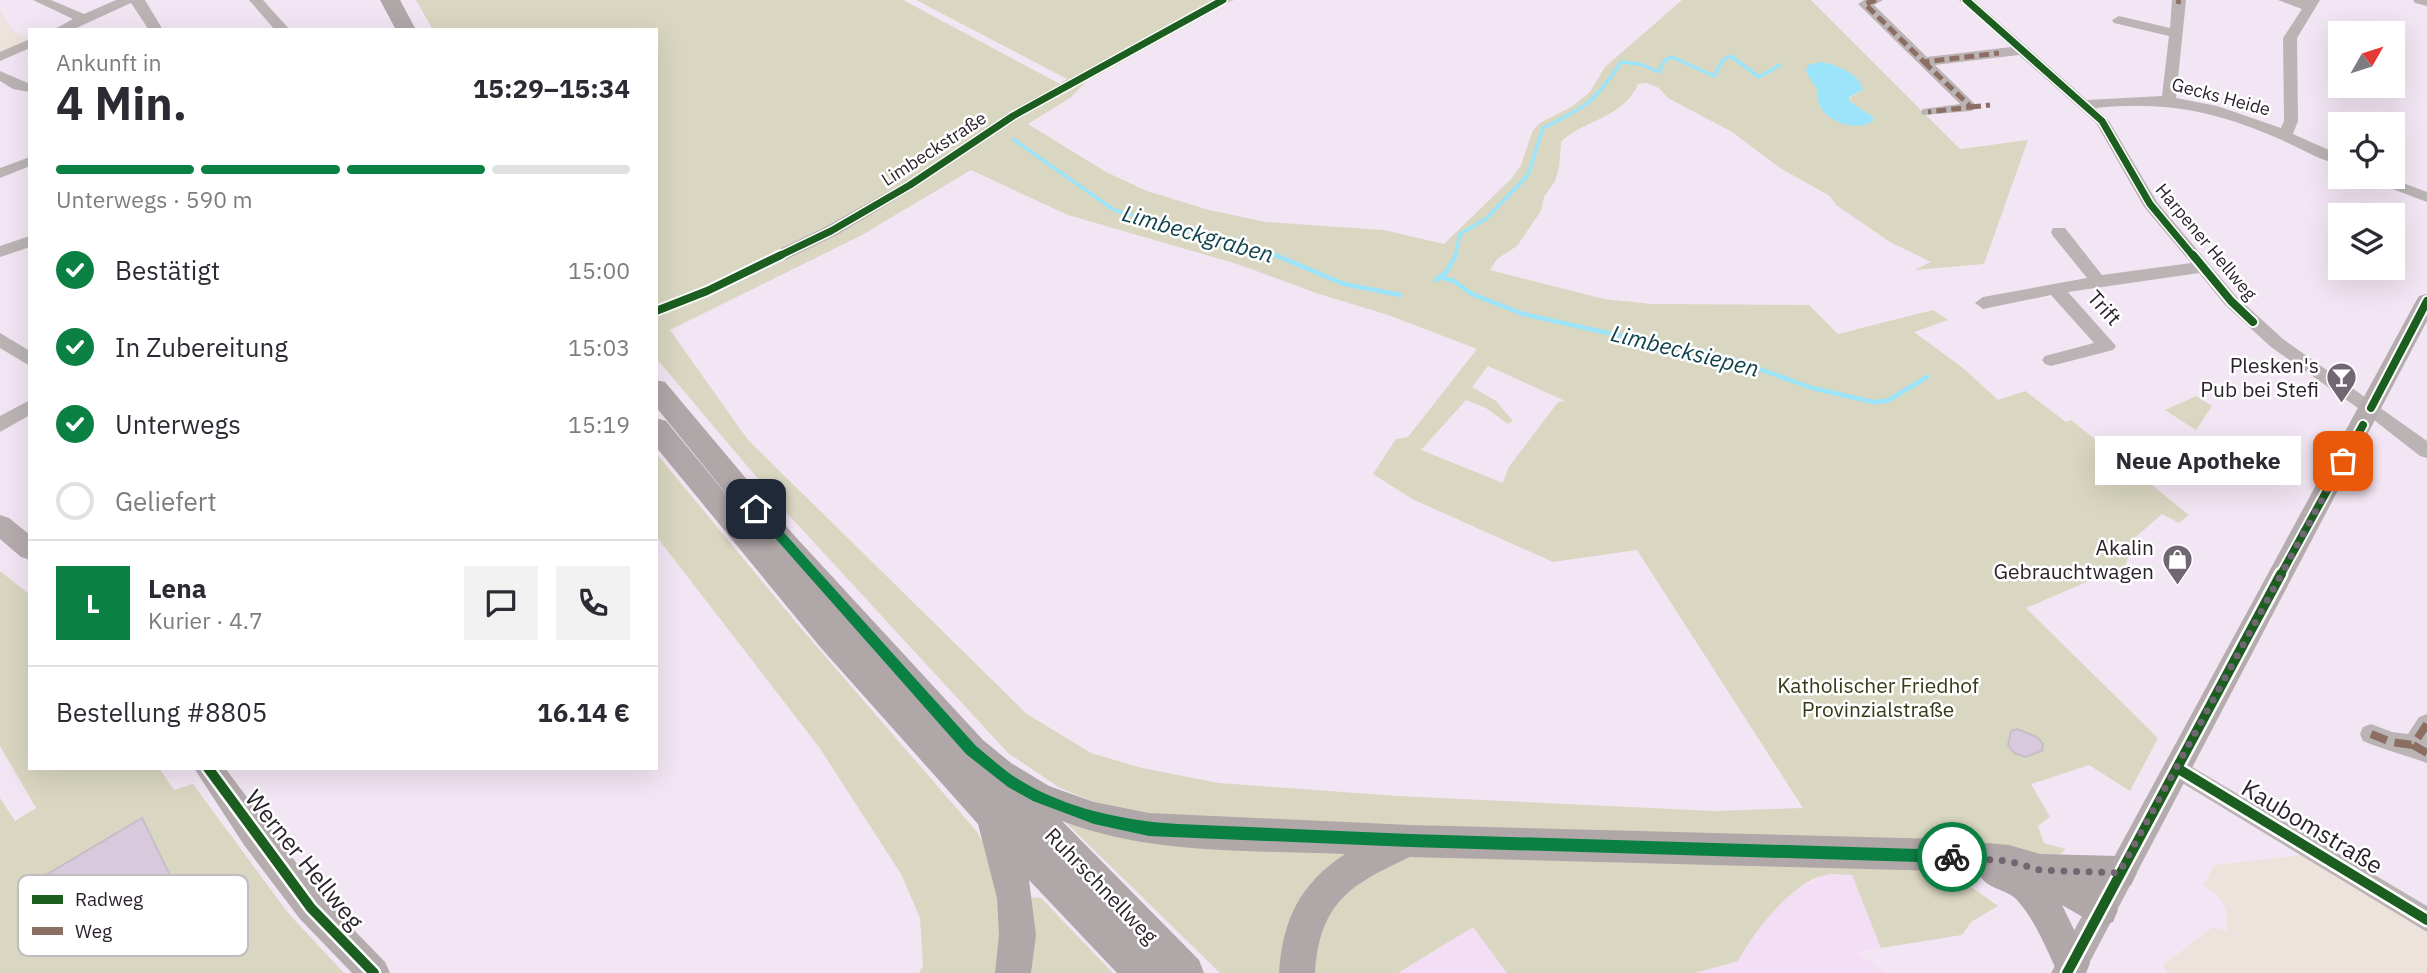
<!DOCTYPE html>
<html lang="de">
<meta charset="utf-8">
<style>
body{margin:0;font-family:"IBM Plex Sans",sans-serif;background:#f2f2f3;color:#2b2b33;height:100vh;display:flex;flex-direction:column;font-size:26px;white-space:nowrap}
*{box-sizing:border-box;margin:0}
p{font-size:23px;color:#7c7c81}
.icon{flex:none;width:38px;height:38px;fill:none;stroke:currentColor;stroke-width:2;stroke-linecap:round;stroke-linejoin:round}
.map{position:relative;flex:1;overflow:hidden}
.drawer{position:absolute;left:28px;top:28px;width:630px;height:742px;display:flex;flex-direction:column;background:#fff;border-radius:0px;box-shadow:0 7px 28px #0002}
.drawer>*{flex:none}
.needle{width:46px;rotate:51deg}
.buttons{position:absolute;left:2328px;top:21px;display:grid;gap:14px}
.buttons a{display:grid;place-items:center;width:77px;height:77px;border-radius:0px;background:#fff;box-shadow:0 7px 28px #0002;font-size:35px}
.pin{position:absolute;display:grid;place-items:center;width:60px;height:60px;color:#fff;margin:-30px;border-radius:14px;box-shadow:0 4px 10px #0006}
.courier{position:absolute;display:grid;place-items:center;width:70px;height:70px;margin:-35px;border:5px solid #0b8043;border-radius:50%;background:#fff;color:#222;box-shadow:0 2px 9px #0007}
.bubble{position:absolute;height:49px;border-radius:0px;background:#fff;box-shadow:0 7px 28px #0002;font-size:23px;font-weight:700;line-height:49px;text-align:center}
.summary em{font-style:normal;font-weight:700}
.summary div{display:flex;flex-direction:column-reverse}
.summary{display:flex;align-items:center;justify-content:space-between;height:119px;padding:0 28px}
h1{font-size:46px;font-weight:700;line-height:52px}
.bar{display:grid;grid-template-columns:repeat(4,1fr);gap:10px 7px;align-content:center;height:84px;padding:0 28px}
.bar i{height:9px;border-radius:5px;background:#e1e1e2}
.bar .current{background:#0b8043}
.bar p{grid-column:span 4}
.line{display:flex;align-items:center;gap:18px;padding:0 28px;border-top:2px solid #e1e1e2}
.line div{flex:1}
.round{display:grid;place-items:center;flex:none;width:74px;height:74px;border-radius:0px;background:#f2f2f3}
ol{padding:0 28px;list-style:none}
li{display:flex;align-items:center;gap:21px;height:77px}
li p{margin-inline-start:auto}
li .icon{padding:7px;border-radius:50%;background:#0b8043;color:#fff;stroke-width:4}
li:last-child{color:#7c7c81}
li i{width:38px;height:38px;border:4px solid #e1e1e2;border-radius:50%}
.map>svg:first-child{display:block}
</style>
<div class="map">
<svg width="2427" height="973" viewBox="0 0 2427 973">
<rect width="100%" height="100%" fill="#f3e6f4"/>
<!-- built -->
<g fill="#f3def6">
<polygon points="1823,875 1852,875 1881,948 1856,952 1886,973 1622,973 1711,968 1738,961 1757,928 1781,903 1803,886"/>
<polygon points="1473,927 1507,973 1398,973"/>
</g>
<!-- education -->
<g fill="#eee2dc">
<polygon points="0,11 14,32 30,40 0,53"/>
<polygon points="2302,855 2427,932 2427,973 2167,973 2163,965 2213,927 2227,931 2226,908 2216,894 2203,885 2215,865"/>
</g>
<!-- green -->
<g fill="#d9d7c1" fill-rule="evenodd">
<path d="M 416,0 L 903,0 L 1060,84 L 1061,90 L 1062,82 L 1067,79 L 916,0 L 1234,0 L 1086,82 L 1070,98 L 1028,124 L 1106,172 L 1147,191 L 1209,210 L 1266,222 L 1384,230 L 1444,244 L 1512,178 L 1521,165 L 1533,130 L 1540,123 L 1573,106 L 1590,92 L 1605,67 L 1682,0 L 1811,0 L 1960,149 L 2028,140 L 1984,264 L 1914,270 L 1931,262 L 1890,242 L 1836,205 L 1830,196 L 1780,168 L 1732,132 L 1668,98 L 1659,88 L 1647,83 L 1638,84 C 1623,119 1584,119 1561,142 L 1559,167 L 1555,181 L 1544,197 L 1541,211 L 1517,246 L 1497,259 L 1490,270 L 1604,299 L 1652,304 L 1809,305 L 1838,334 L 1933,310 L 1948,320 L 1914,332 L 1963,368 L 1998,400 L 2025,391 L 2066,422 L 2071,420 L 2189,515 L 2179,523 L 2162,514 L 2132,540 L 2126,565 L 2026,608 L 2158,738 L 2130,791 L 2089,765 L 2031,784 L 2050,817 L 2038,826 L 2044,843 L 2066,849 L 2055,859 L 1959,843 L 1963,881 L 1998,906 L 1971,922 L 1962,935 L 1881,948 L 1852,875 C 1843,875 1833,873 1825,875 C 1793,881 1752,934 1738,961 L 1695,973 L 1507,973 L 1473,927 L 1398,973 L 1310,973 L 1333,897 L 1404,857 L 1109,808 L 1060,788 L 1008,753 L 785,511 L 656,358 L 656,30 L 433,30 ZM 1816,63 C 1836,64 1855,72 1863,90 L 1849,98 L 1849,101 L 1872,117 C 1847,132 1840,121 1819,105 ZM 971,170 L 1068,215 L 1237,264 L 1316,293 L 1388,315 L 1477,349 L 1408,437 L 1396,439 L 1373,474 L 1412,499 L 1553,562 L 1637,550 L 1803,808 L 1713,811 L 1398,796 L 1219,783 L 1142,768 L 1091,753 L 1027,714 L 748,440 L 670,330 L 862,235 ZM 1488,366 L 1565,401 L 1558,402 L 1508,468 L 1503,483 L 1421,450 L 1466,400 L 1486,408 L 1508,424 L 1513,421 L 1496,401 L 1472,387 Z"/>
<polygon points="2196,396 2212,406 2196,430 2165,410"/>
<polygon points="656,453 799,626 978,833 996,869 1002,973 919,973 923,965 920,918 901,874 819,747 656,536"/>
<polygon points="0,571 30,595 30,768 159,768 174,790 193,784 288,913 344,973 0,973 0,798 15,821 36,808 0,746"/>
<polygon points="1051,808 1364,846 1285,973 1220,973"/>
<polygon points="1026,897 1041,898 1113,973 1023,973"/>
</g>
<!-- water -->
<path fill="#9ce4f9" d="M 1820,62 C 1836,64 1860,74 1863,90 L 1849,97 L 1849,101 L 1873,117 L 1873,121 C 1858,132 1828,123 1820,106 C 1817,101 1819,95 1817,90 C 1814,83 1809,78 1806,71 L 1808,65 Z"/>
<g fill="none" stroke-linecap="round" stroke-linejoin="round">
<!-- stream-far1 -->
<g stroke="#9ce4f9" stroke-width="3.5">
<polyline points="1013,139 1114,210 1279,257"/>
<path d="M 1455,257 L 1460,234 L 1486,219 L 1528,175 L 1543,128 C 1585,108 1595,102 1621,62 L 1640,64 L 1659,72 L 1665,60 L 1672,57 L 1714,76 L 1723,60 L 1731,56 L 1759,77 L 1780,65"/>
</g>
<!-- stream -->
<g stroke="#9ce4f9" stroke-width="4.5">
<polyline points="1275,255 1344,284 1400,295"/>
<polyline points="1440,277 1454,281 1472,294 1523,314 1648,342 1693,349 1737,361 1812,388 1873,402 1887,401 1927,377"/>
<polyline points="1436,280 1447,271 1456,255"/>
</g>
</g>
<!-- building -->
<g fill="#d9c9dc" stroke="#c7bdc8" stroke-width="2">
<polygon points="2017,729 2037,737 2043,744 2042,751 2025,757 2014,753 2008,745 2011,731"/>
<polygon points="142,818 170,875 66,938 41,878"/>
</g>
<g fill="none" stroke-linecap="round" stroke-linejoin="round">
<!-- minor -->
<g fill="#bbb4b5" fill-rule="evenodd">
<polygon points="33,0 51,0 84,14 116,0 145,0 163,30 149,30 131,3 72,30 53,30 73,19"/>
<polygon points="249,0 263,0 290,30 275,30"/>
<polygon points="1213,0 1230,0 1018,119 915,188 837,235 713,295 656,317 656,305 701,287 825,227 905,182 1008,113"/>
<path d="M 1883,0 L 1874,5 L 1927,57 L 2011,47 L 1959,0 L 1974,0 L 2087,100 L 2162,96 L 2169,36 L 2114,23 L 2112,20 L 2119,16 L 2170,28 L 2172,0 L 2186,0 L 2176,98 L 2217,106 L 2281,128 L 2284,121 L 2283,38 L 2302,9 L 2278,0 L 2320,0 L 2297,38 L 2298,121 L 2293,134 L 2340,155 L 2340,165 C 2316,159 2293,144 2270,135 C 2212,110 2159,101 2096,108 L 2109,121 L 2157,202 L 2237,297 L 2283,339 L 2427,441 L 2427,458 L 2420,456 L 2365,413 L 2271,347 L 2225,305 L 2199,273 L 2068,292 L 2116,346 L 2113,350 L 2051,366 L 2045,364 L 2042,360 L 2045,356 L 2094,343 L 2051,295 L 1983,309 L 1975,303 L 1983,297 L 2087,278 L 2053,236 L 2051,232 L 2053,228 L 2065,228 L 2102,275 L 2191,263 L 2144,207 L 2096,123 L 2019,55 L 1935,65 L 1978,107 L 1971,111 L 1923,115 L 1921,112 L 1923,109 L 1960,104 L 1858,4 L 1864,0 Z"/>
<polygon points="2413,0 2427,0 2427,6 2415,3"/>
<polygon points="30,39 30,48 0,61 0,52"/>
<polygon points="0,71 30,84 30,92 13,89 0,81"/>
<polygon points="30,157 30,166 0,178 0,168"/>
<polygon points="2365,177 2387,177 2427,192 2427,202 2368,180"/>
<polygon points="30,236 30,247 0,257 0,246"/>
<polygon points="0,333 30,351 30,366 0,348"/>
<polygon points="30,400 30,415 0,432 0,416"/>
<path d="M 2427,714 L 2427,763 C 2406,755 2384,750 2363,741 L 2360,734 L 2363,727 L 2371,724 L 2392,732 L 2408,734 L 2419,717 Z"/>
<polygon points="2177,758 2427,906 2427,932 2169,775 2166,768 2169,761"/>
</g>
<!-- major -->
<g fill="#b5acae" fill-rule="evenodd">
<polygon points="2427,294 2427,321 2084,973 2051,973 2416,301 2419,296"/>
<polygon points="0,515 9,518 30,535 30,560 21,557 0,539"/>
<polygon points="194,768 225,768 322,897 385,962 390,973 352,973 300,919 244,845"/>
</g>
<!-- highway -->
<g fill="#b0a7a9" fill-rule="evenodd">
<polygon points="380,0 400,0 416,30 396,30"/>
<path d="M 656,380 L 665,382 L 792,533 L 983,740 L 1011,763 L 1049,786 L 1094,802 L 1149,813 L 1410,825 L 1943,839 L 2009,845 L 2040,854 L 2119,856 L 2131,861 L 2137,873 L 2131,885 L 2119,890 L 2099,889 L 2113,898 L 2118,910 L 2113,922 L 2100,927 L 2062,905 L 2090,963 L 2086,973 L 2058,973 C 2046,949 2035,919 2016,899 C 2006,889 1986,889 1980,875 L 1943,871 L 1410,857 C 1349,885 1320,903 1315,973 L 1279,973 C 1283,919 1299,885 1345,854 C 1251,850 1151,855 1062,821 L 1199,960 L 1204,973 L 1117,973 L 1029,880 L 1036,935 L 1031,973 L 995,973 L 999,935 L 997,898 L 978,824 L 821,648 L 656,447 L 656,418 L 666,421 L 750,523 L 656,407 Z"/>
</g>
<!-- quiet-far1 -->
<g stroke="#8d6e63" stroke-width="5" stroke-dasharray="10 5" stroke-linecap="butt">
<polyline points="1876,0 1865,4 1924,62 1999,53"/>
<polyline points="2178,4 2179,0"/>
<polyline points="1924,62 1971,107 1928,112"/>
<polyline points="1971,107 1990,105"/>
</g>
<!-- quiet -->
<g stroke="#8d6e63" stroke-width="8" stroke-dasharray="17 8" stroke-linecap="butt">
<polyline points="2427,724 2413,745 2427,753"/>
<polyline points="2371,734 2391,742 2413,745"/>
</g>
<defs>
<g id="cycleway-far2">
<polyline points="1966,0 2102,121 2150,204 2194,257"/>
<polyline points="777,257 831,231 910,185 1013,116 1223,0"/>
</g>
<g id="cycleway-far1">
<polyline points="2193,255 2231,301 2253,322"/>
<polyline points="656,311 707,291 781,255"/>
<polyline points="2371,408 2427,301"/>
<polyline points="2280,576 2363,425"/>
</g>
<g id="cycleway">
<polyline points="208,768 311,908 374,973"/>
<polyline points="2177,768 2427,920"/>
<polyline points="2067,973 2281,574"/>
</g>
</defs>
<!-- cycleway-far2 casing -->
<use href="#cycleway-far2" stroke="#fff" stroke-width="10"/>
<!-- cycleway-far1 casing -->
<use href="#cycleway-far1" stroke="#fff" stroke-width="12"/>
<!-- cycleway casing -->
<use href="#cycleway" stroke="#fff" stroke-width="15"/>
<!-- cycleway-far2 -->
<use href="#cycleway-far2" stroke="#1b5e20" stroke-width="7"/>
<!-- cycleway-far1 -->
<use href="#cycleway-far1" stroke="#1b5e20" stroke-width="8"/>
<!-- cycleway -->
<use href="#cycleway" stroke="#1b5e20" stroke-width="10"/>
</g>
<!-- route -->
<path fill="#0b8043" d="M 756,505 L 760,506 L 976,746 C 990,757 1003,770 1018,779 C 1064,808 1124,821 1178,824 L 1410,834 L 1952,850 L 1959,857 L 1952,863 L 1410,847 L 1149,836 L 1094,824 L 1033,801 L 1008,787 L 966,754 L 752,512 L 752,506 Z"/>
<g fill="none" stroke-linecap="round" stroke-linejoin="round">
<!-- done -->
<polyline stroke="#716772" stroke-width="7" stroke-dasharray="0 12.6" points="1952,857 2009,861 2040,870 2119,873 2343,461"/>
</g>
<!-- icons -->
<defs>
<symbol id="bar-pin" viewBox="-11 -11 22 30"><path d="M0 17L-7.5 6A9.5 9.5 0 1 1 7.5 6Z" fill="#716772" stroke="#fff"/><path d="M-6-5H6L.8 .8V4.5H3.5V6h-7V4.5H-.8V.8Z" fill="#fff"/></symbol>
<symbol id="shop-pin" viewBox="-11 -11 22 30"><path d="M0 17L-7.5 6A9.5 9.5 0 1 1 7.5 6Z" fill="#716772" stroke="#fff"/><path d="M-5-2.5h2.3a2.7 3.5 0 0 1 5.4 0H5L5.5 6h-11ZM-1.5-2.5h3a1.5 2.3 0 0 0-3 0Z" fill="#fff"/></symbol>
</defs>
<g fill-rule="evenodd">
<use href="#bar-pin" x="2324" y="360" width="35" height="47"/>
<use href="#shop-pin" x="2160" y="542" width="35" height="47"/>
</g>
<g text-anchor="middle" stroke-width="5" stroke-linejoin="round" paint-order="stroke">
<!-- far-street labels -->
<g font-size="18" fill="#2b232c" stroke="#fff">
<text transform="translate(2221 97) rotate(15)" y="6">Gecks Heide</text>
<text transform="translate(934 149) rotate(-33)" y="6">Limbeckstraße</text>
<text transform="translate(2206 242) rotate(50)" y="6">Harpener Hellweg</text>
</g>
<!-- street labels -->
<g font-size="21" fill="#2b232c" stroke="#fff">
<text transform="translate(2104 308) rotate(48)" y="7">Trift</text>
<text transform="translate(1101 886) rotate(46)" y="7">Ruhrschnellweg</text>
</g>
<!-- poi labels -->
<g font-size="21" fill="#2b232c" stroke="#fff" text-anchor="end">
<text x="2319" y="373">Plesken's<tspan x="2319" dy="24">Pub bei Stefi</tspan></text>
<text x="2154" y="555">Akalin<tspan x="2154" dy="24">Gebrauchtwagen</tspan></text>
</g>
<!-- park labels -->
<g font-size="21" fill="#373a17" stroke="#fff">
<text x="1878" y="693">Katholischer Friedhof<tspan x="1878" dy="24">Provinzialstraße</tspan></text>
</g>
<!-- water labels -->
<g font-size="23" font-style="italic" fill="#11434d" stroke="#fff">
<text transform="translate(1198 234) rotate(16)" y="8">Limbeckgraben</text>
<text transform="translate(1685 351) rotate(14)" y="8">Limbecksiepen</text>
</g>
<!-- near-street labels -->
<g font-size="24" fill="#2b232c" stroke="#fff">
<text transform="translate(2312 827) rotate(31)" y="8">Kaubomstraße</text>
<text transform="translate(304 860) rotate(51)" y="8">Werner Hellweg</text>
</g>
</g>
<!-- legend -->
<rect x="18" y="875" width="230" height="81" rx="10" fill="#fff" stroke="#bfbdc0" stroke-width="2"/>
<rect x="32" y="895" width="31" height="9" fill="#1b5e20"/>
<rect x="32" y="927" width="31" height="8" fill="#8d6e63"/>
<g font-size="19" fill="#2b232c">
<text x="75" y="906">Radweg</text>
<text x="75" y="938">Weg</text>
</g>
</svg>
<div class="buttons">
<a><svg class="needle" viewBox="-14 -14 28 28"><path d="M0-13l5 13h-10z" fill="#e53935"/><path d="M0 13l5-13h-10z" fill="#7c7c81"/></svg></a>
<a><svg class="icon" aria-label="locate" viewBox="0 0 24 24"><circle cx="12" cy="12" r="6"/><path d="M12 2v4M12 18v4M2 12h4M18 12h4"/></svg></a>
<a><svg class="icon" aria-label="layers" viewBox="0 0 24 24"><path d="M12 4l9 5-9 5-9-5zM3 14l9 5 9-5"/></svg></a>
</div>
<div class="pin" style="left:2343px;top:461px;background:#ea580c"><svg class="icon" aria-label="bag" viewBox="0 0 24 24"><path d="M5 8h14l-1 12H6zM9 8a3 3 0 0 1 6 0"/></svg></div>
<div class="pin" style="left:756px;top:509px;background:#1f2937"><svg class="icon" aria-label="home" viewBox="0 0 24 24"><path d="M3 11l9-7 9 7M6 9v11h12V9"/></svg></div>
<div class="courier" style="left:1952px;top:857px"><svg class="icon" aria-label="bike" viewBox="0 0 24 24"><circle cx="6" cy="16" r="4"/><circle cx="18" cy="16" r="4"/><path d="M6 16l4-8h5l3 8M10 8l3 8H6M13 5h3"/></svg></div>
<div class="bubble" style="left:2095px;top:436px;width:206px">Neue Apotheke</div>
<section class="drawer">
<div class="summary"><div><h1>4 Min.</h1><p>Ankunft in</p></div><em>15:29–15:34</em></div>
<div class="bar"><i class="current"></i><i class="current"></i><i class="current"></i><i></i><p>Unterwegs · 590 m</p></div>
<ol>
<li><svg class="icon" aria-label="check" viewBox="0 0 24 24"><path d="M5 12l5 5 9-10"/></svg>Bestätigt<p>15:00</p></li>
<li><svg class="icon" aria-label="check" viewBox="0 0 24 24"><path d="M5 12l5 5 9-10"/></svg>In Zubereitung<p>15:03</p></li>
<li><svg class="icon" aria-label="check" viewBox="0 0 24 24"><path d="M5 12l5 5 9-10"/></svg>Unterwegs<p>15:19</p></li>
<li><i></i>Geliefert</li>
</ol>
<div class="line" style="height:126px"><b class="round" style="background:#0b8043;color:#fff">L</b><div><b>Lena</b><p>Kurier · 4.7</p></div><a class="round"><svg class="icon" aria-label="chat" viewBox="0 0 24 24"><path d="M4 5h16v11H9l-5 4z"/></svg></a><a class="round"><svg class="icon" aria-label="phone" viewBox="0 0 24 24"><path d="M5 4h4l2 5-3 2q2 4 5 5l2-3 5 2v4C11 20 4 13 5 4z"/></svg></a></div>
<div class="line" style="height:91px"><div>Bestellung #8805</div><b>16.14 €</b></div>
</section>
</div>
